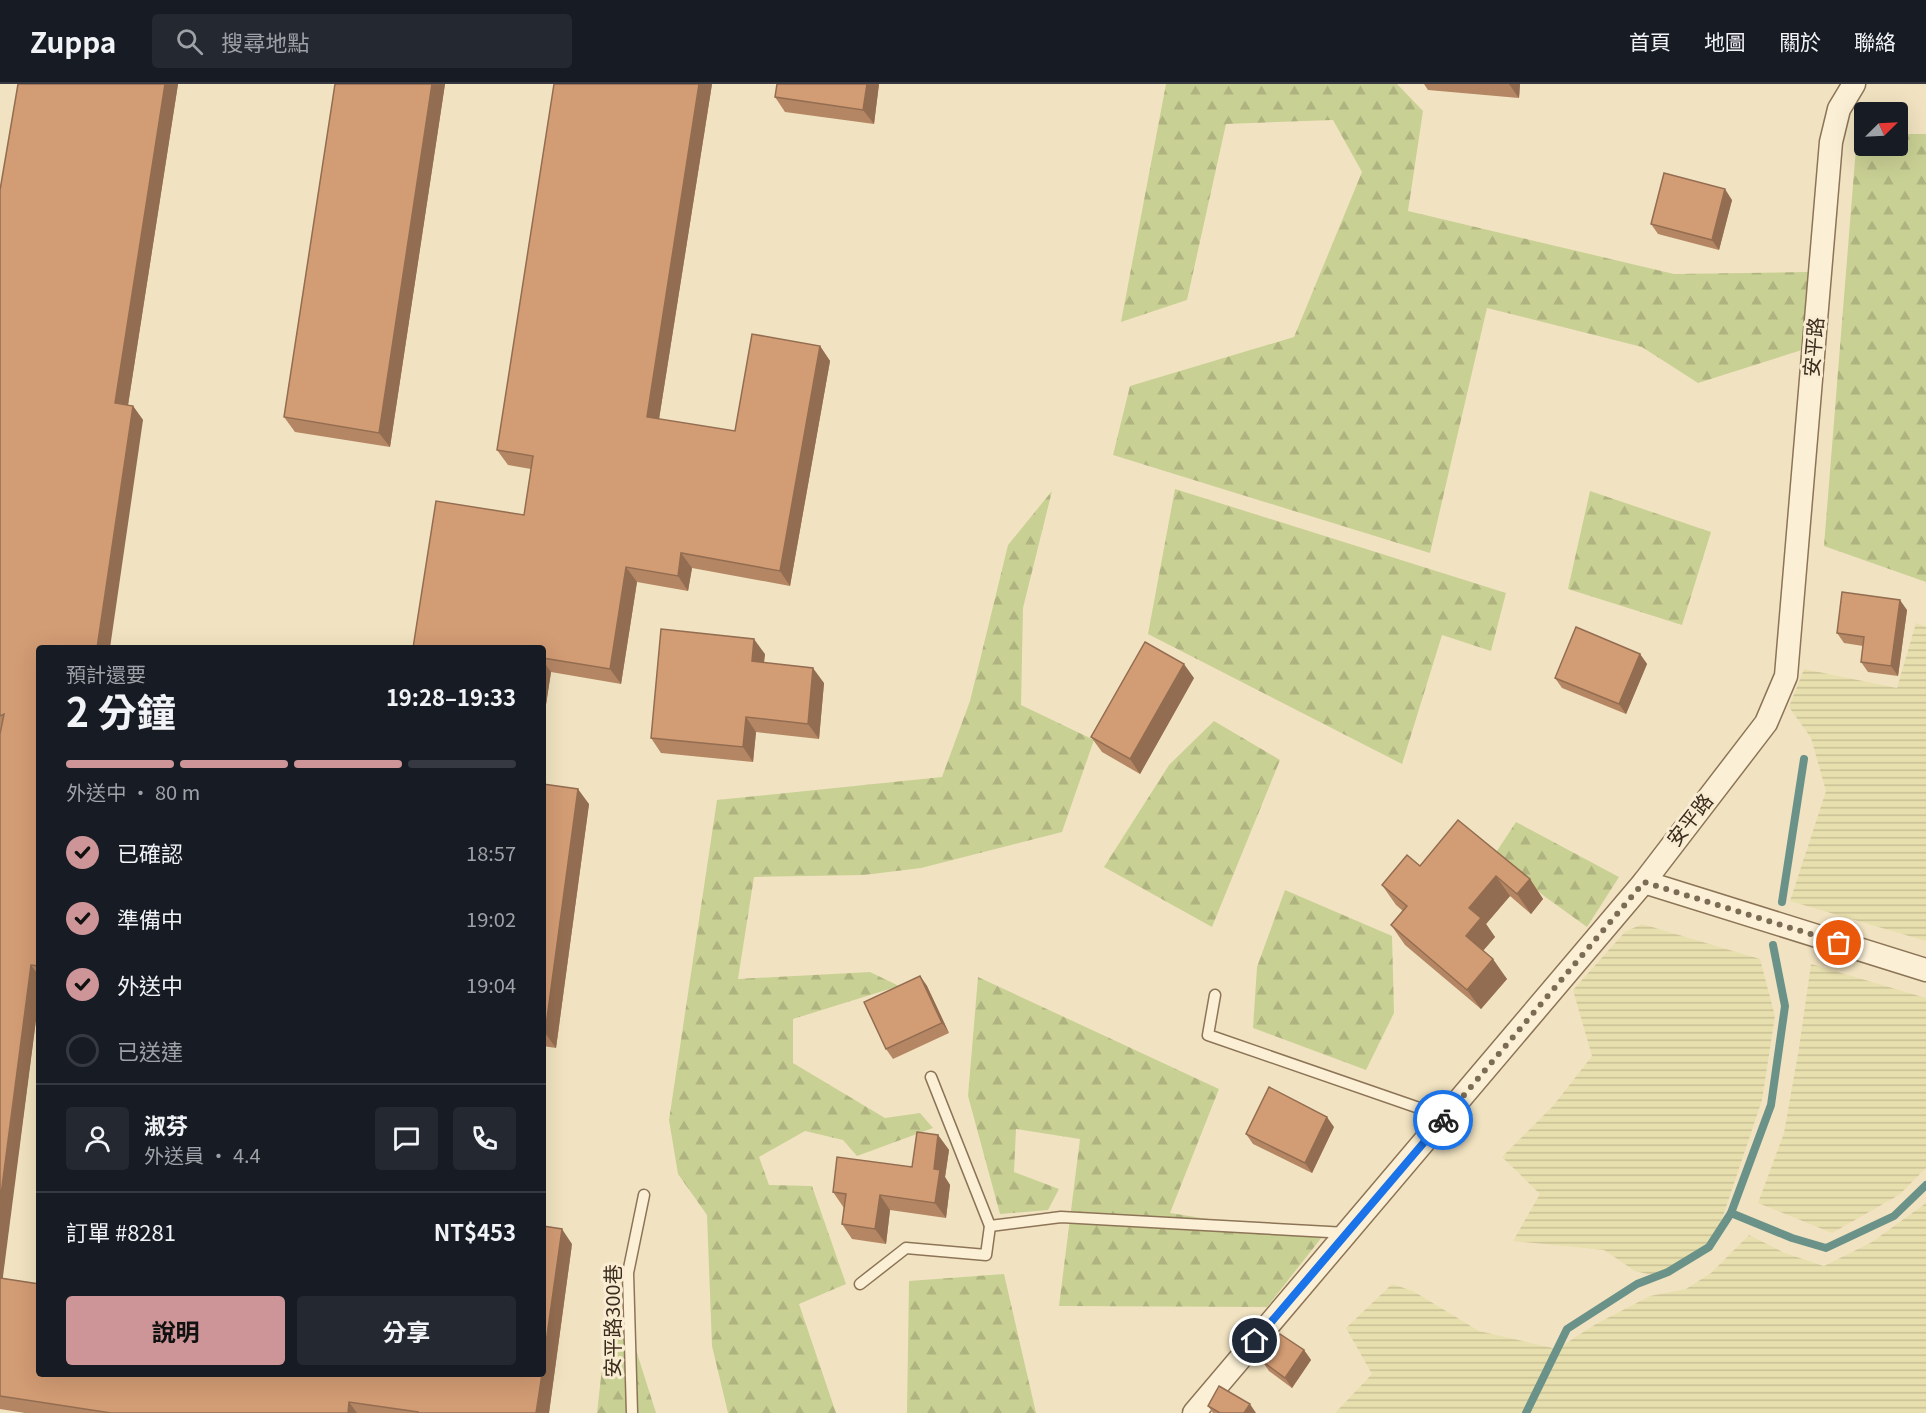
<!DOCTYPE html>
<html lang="zh-TW">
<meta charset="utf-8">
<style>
body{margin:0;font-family:Georgia,"Noto Sans TC",serif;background:#242831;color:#f1f3f6;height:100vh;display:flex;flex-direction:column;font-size:22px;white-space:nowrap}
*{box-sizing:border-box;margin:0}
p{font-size:20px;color:#9ea1a6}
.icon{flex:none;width:33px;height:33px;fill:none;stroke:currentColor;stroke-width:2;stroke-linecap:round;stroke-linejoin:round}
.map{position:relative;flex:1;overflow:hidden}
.details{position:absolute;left:36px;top:561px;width:510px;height:732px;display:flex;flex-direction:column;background:#171b24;border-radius:6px;box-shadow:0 6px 24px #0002}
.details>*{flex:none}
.needle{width:39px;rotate:66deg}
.tools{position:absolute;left:1854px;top:18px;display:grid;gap:12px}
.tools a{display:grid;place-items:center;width:54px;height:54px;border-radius:6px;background:#171b24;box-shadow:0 6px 24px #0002;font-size:30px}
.pin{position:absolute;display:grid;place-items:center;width:51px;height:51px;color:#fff;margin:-26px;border:3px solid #fff;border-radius:50%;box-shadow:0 2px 6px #0007}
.courier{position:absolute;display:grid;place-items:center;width:60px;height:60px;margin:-30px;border:4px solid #1a73e8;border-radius:50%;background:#fff;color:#222;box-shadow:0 2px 8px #0007}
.headline em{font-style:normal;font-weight:700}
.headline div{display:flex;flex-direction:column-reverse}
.headline{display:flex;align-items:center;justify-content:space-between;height:102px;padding:0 30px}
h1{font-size:39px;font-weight:700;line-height:45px}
.bar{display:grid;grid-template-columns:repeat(4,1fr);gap:9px 6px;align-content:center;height:72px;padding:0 30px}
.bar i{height:8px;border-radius:4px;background:#363941}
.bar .active{background:#cd9597}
.bar p{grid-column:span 4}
.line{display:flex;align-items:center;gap:15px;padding:0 30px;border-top:2px solid #363941}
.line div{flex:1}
.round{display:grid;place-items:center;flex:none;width:63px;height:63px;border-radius:6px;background:#242831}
ol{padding:0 30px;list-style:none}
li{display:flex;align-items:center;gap:18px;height:66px}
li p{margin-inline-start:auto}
li .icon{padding:6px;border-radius:50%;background:#cd9597;color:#111;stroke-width:4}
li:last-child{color:#9ea1a6}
li i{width:33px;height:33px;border:3px solid #363941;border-radius:50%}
.button{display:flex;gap:12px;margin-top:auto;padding:12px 30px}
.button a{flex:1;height:69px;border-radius:6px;background:#cd9597;color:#111;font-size:24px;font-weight:700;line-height:69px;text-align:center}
.button a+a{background:#242831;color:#f1f3f6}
header{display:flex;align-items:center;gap:36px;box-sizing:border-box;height:84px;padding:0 30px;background:#171b24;border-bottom:2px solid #363941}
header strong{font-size:28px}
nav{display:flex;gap:33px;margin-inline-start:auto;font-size:21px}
.search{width:420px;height:54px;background:#242831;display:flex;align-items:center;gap:15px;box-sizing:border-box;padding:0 21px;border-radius:6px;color:#9ea1a6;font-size:22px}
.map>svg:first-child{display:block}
</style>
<header>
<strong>Zuppa</strong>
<div class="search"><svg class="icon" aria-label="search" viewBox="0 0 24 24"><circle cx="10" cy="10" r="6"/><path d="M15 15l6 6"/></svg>搜尋地點</div>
<nav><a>首頁</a><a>地圖</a><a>關於</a><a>聯絡</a></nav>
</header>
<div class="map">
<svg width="1926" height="1329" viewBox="0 0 1926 1329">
<defs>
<pattern id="farmland-rules" width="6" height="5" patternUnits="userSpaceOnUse" patternTransform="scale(1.5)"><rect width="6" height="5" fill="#e8dfae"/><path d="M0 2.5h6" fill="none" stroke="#c8c095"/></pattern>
<pattern id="forest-firs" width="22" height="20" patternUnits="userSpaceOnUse" patternTransform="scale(1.5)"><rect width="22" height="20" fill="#c9d094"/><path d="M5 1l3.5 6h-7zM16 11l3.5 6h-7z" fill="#aeb37f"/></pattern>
</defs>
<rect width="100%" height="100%" fill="#f1e3c1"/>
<!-- farmland -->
<g fill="url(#farmland-rules)">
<polygon points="1916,539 1926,543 1926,857 1790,817 1826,707 1811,654 1789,623 1804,585 1897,604"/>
<polygon points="1642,840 1760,875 1775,932 1762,1016 1722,1135 1702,1172 1665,1194 1635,1187 1604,1166 1513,1157 1540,1110 1502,1073 1553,1022 1592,972 1573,906 1625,848"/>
<polygon points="1811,880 1926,914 1926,1084 1899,1111 1832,1149 1758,1119 1784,1049 1799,964"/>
<polygon points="1926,1119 1926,1329 1335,1329 1372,1290 1346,1244 1392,1200 1413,1207 1479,1247 1557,1265 1596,1240 1650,1212 1686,1205 1711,1189 1749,1151 1785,1169 1824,1182 1872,1158"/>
</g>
<!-- forest -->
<g fill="url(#forest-firs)">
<polygon points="1166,0 1397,0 1423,27 1408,127 1674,190 1808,188 1805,265 1698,299 1642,263 1487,224 1430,469 1113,371 1130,302 1294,253 1362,88 1333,36 1226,40 1187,216 1121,238"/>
<polygon points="1898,50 1926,50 1926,498 1824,462 1857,51 1864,51 1864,62 1898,62"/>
<polygon points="1175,405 1506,509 1491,567 1442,551 1402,680 1148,550"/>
<polygon points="1052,407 1023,524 1021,621 1094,656 1062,748 921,784 864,791 754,793 738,895 870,888 899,902 793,935 793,979 885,1034 920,1029 933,1044 857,1072 843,1056 805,1047 759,1073 769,1101 812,1102 846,1200 799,1220 836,1329 728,1329 712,1262 707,1131 678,1090 669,1036 717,716 942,693 970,617 1008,461"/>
<polygon points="1590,407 1711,448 1682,541 1568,505"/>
<polygon points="1214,637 1280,676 1212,843 1104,783 1169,681"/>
<polygon points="1516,738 1619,793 1587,843 1544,812 1495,770"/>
<polygon points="1285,806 1392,852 1394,929 1366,986 1253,944 1257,883"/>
<polygon points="978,893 1219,1005 1170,1129 1322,1153 1267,1223 1059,1222 1080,1055 1016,1045 1014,1088 1059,1105 1048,1126 1000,1130 968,1012"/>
<polygon points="1004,1190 1036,1329 907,1329 909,1197"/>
<polygon points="610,1213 637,1269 656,1329 597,1329"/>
</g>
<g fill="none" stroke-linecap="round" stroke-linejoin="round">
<!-- stream -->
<g stroke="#6a9289" stroke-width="8">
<polyline points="1782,818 1804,675"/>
<polyline points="1731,1129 1792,1154 1826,1164 1894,1132 1926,1101"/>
<polyline points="1526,1329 1567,1245 1637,1200 1668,1188 1709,1163 1731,1129 1771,1021 1785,922 1773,861"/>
</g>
<defs>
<g id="service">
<polyline points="1215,911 1208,951 1445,1033"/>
<polyline points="931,993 990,1142 1061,1133 1347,1149"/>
<polyline points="860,1200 906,1164 986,1171 990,1142"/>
<polyline points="632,1329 628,1189 644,1111"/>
</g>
<g id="minor">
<polyline points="1644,798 1926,886"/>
<polyline points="1194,1329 1644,798 1766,639 1786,592 1831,58 1839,25 1854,0"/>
</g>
</defs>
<!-- service casing -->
<use href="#service" stroke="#8d7457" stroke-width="13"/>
<!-- minor casing -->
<use href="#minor" stroke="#8d7457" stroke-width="25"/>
<!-- service -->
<use href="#service" stroke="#fbf0d5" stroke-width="10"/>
<!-- minor -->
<use href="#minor" stroke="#fbf0d5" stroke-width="22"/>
</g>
<!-- wall -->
<g fill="#b58664">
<polygon points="18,0 178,0 128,321 133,322 143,336 39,564 39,913 2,1194 543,1290 572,1160 549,1329 25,1329 0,1325 0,1328 0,106"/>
<polygon points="335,0 445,0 390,363 295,348 284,333"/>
<polygon points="712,0 659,335 735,347 820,262 830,277 790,502 692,484 688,507 637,498 621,600 551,588 543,640 543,564 524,431 531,385 508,381 497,366"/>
<polygon points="879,0 874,40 785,28 775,13"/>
<polygon points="1424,0 1520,0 1519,14 1428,6"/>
<polygon points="1732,116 1719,166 1658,150 1651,140"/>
<polygon points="1907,526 1898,592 1868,588 1861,578 1863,562 1844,559 1837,549"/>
<polygon points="765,570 764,579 824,599 819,655 756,648 753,678 661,669 651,654"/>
<polygon points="1640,570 1647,580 1626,630 1562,604 1555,594"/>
<polygon points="1194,594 1140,690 1102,668 1091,653"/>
<polygon points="543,700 589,720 556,964 543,962"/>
<polygon points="1420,782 1530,795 1543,815 1531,830 1510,812 1486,840 1495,853 1483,867 1507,895 1481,925 1405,861 1391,841 1403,827 1396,821 1382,801"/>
<polygon points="920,892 927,902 949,949 893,975 886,965"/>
<polygon points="1334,1043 1312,1089 1253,1060 1246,1050"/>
<polygon points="938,1051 949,1066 945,1093 950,1101 946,1134 890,1126 886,1160 852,1155 842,1140 844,1124 833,1108 912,1083"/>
<polygon points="1304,1266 1311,1276 1292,1304 1269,1287 1262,1277"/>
<polygon points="1208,1322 1256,1329 1213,1329"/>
</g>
<!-- shaded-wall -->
<g fill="#936d51">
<polygon points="165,0 178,0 126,334 115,319"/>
<polygon points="432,0 445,0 390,363 379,349"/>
<polygon points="699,0 712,0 657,348 647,333"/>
<polygon points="867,0 879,0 874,40 863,26"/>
<polygon points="1509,0 1520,0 1519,14"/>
<polygon points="1725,105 1732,116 1719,166 1712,156"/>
<polygon points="820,262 830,277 790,502 780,487"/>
<polygon points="133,322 143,336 110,564 97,564"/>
<polygon points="681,469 692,484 688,507 678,492"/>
<polygon points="626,483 637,498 621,600 610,585"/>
<polygon points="1900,516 1907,526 1898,592 1891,582"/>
<polygon points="754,555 765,570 762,592 752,577"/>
<polygon points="1640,570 1647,580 1626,630 1619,620"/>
<polygon points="543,577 551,588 543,640"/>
<polygon points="1184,580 1194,594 1140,690 1130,675"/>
<polygon points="813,584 824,599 819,655 808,640"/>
<polygon points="746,633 756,648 753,678 743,663"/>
<polygon points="578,705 589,720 556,964 545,949"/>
<polygon points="1496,792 1510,812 1486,840 1495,853 1479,871 1466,852 1469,824"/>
<polygon points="1530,795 1543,815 1531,830 1517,810"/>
<polygon points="1493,875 1507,895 1481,925 1467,906"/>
<polygon points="31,881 39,892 39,913 1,1208 0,1206 0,1118"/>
<polygon points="920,892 927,902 949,949 942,939"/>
<polygon points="1327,1033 1334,1043 1312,1089 1305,1079"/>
<polygon points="938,1051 949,1066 945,1093 950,1101 946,1134 935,1119 934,1085"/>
<polygon points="880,1111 890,1126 886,1160 875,1145"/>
<polygon points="562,1145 572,1160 549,1329 536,1329 542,1290 543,1290 543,1280"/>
<polygon points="1304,1266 1311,1276 1292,1304 1285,1294"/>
<polygon points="349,1318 357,1329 348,1329"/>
<polygon points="1250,1320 1256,1329 1244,1329"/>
</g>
<!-- building -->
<g fill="#d29c74" stroke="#936d51" stroke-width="1.5">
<polygon points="18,0 165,0 115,319 133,322 97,564 39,564 39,882 31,881 0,1118 0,650 4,630 0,632 0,106"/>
<polygon points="335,0 432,0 379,349 284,333"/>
<polygon points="554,0 699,0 647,333 735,347 752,250 820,262 780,487 681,469 678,492 626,483 610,585 543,574 543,564 413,564 436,417 524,431 533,372 497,366"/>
<polygon points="777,0 867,0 863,26 775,13"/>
<polygon points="1664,89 1725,105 1712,156 1651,140"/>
<polygon points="1842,508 1900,516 1891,582 1861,578 1864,553 1837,549"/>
<polygon points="1576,543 1640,570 1619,620 1555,594"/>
<polygon points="661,545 754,555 752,577 813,584 808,640 746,633 743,663 651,654"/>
<polygon points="1145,558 1184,580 1130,675 1091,653"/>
<polygon points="543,700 578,705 545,949 543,949"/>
<polygon points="1458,736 1530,795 1517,810 1496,792 1469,824 1481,834 1466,852 1493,875 1467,906 1391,841 1407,822 1382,801 1407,771 1420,782"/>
<polygon points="920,892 942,939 886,965 864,918"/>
<polygon points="1269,1003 1327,1033 1305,1079 1246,1050"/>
<polygon points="917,1048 938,1051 934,1085 940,1086 935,1119 880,1111 875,1145 842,1140 846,1110 833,1108 837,1073 912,1083"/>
<polygon points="543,1142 562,1145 543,1280"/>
<polygon points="0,1194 39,1200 39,1290 542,1290 536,1329 418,1329 418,1328 349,1318 348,1329 111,1329 0,1312"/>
<polygon points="1280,1250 1304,1266 1285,1294 1262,1277"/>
<polygon points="1219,1302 1250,1320 1244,1329 1220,1329 1208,1322"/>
</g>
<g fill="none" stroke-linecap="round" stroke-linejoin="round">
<!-- done -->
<polyline stroke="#7b6c56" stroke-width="6" stroke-dasharray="0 10.8" points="1443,1036 1644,798 1839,859"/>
<!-- route -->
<polyline stroke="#1a73e8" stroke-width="8" points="1255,1257 1443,1036"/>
</g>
<g text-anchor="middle" stroke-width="6" stroke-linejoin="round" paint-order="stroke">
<!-- street labels -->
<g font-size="20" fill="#3b2c1d" stroke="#f8edd2">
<text transform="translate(1814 263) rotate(-85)" y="7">安平路</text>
<text transform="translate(1690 736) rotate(-52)" y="7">安平路</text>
<text transform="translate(613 1237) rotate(-90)" y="7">安平路300巷</text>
</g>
</g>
</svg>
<div class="tools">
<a><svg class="needle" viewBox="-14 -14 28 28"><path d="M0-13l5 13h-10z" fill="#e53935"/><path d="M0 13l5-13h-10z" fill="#9ea1a6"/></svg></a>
</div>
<div class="pin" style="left:1839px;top:859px;background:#ea580c"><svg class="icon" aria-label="bag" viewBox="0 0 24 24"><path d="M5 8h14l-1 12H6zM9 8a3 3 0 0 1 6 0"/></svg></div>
<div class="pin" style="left:1255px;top:1257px;background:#1f2937"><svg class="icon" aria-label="home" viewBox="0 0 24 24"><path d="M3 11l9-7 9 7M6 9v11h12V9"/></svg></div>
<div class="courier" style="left:1443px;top:1036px"><svg class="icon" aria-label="bike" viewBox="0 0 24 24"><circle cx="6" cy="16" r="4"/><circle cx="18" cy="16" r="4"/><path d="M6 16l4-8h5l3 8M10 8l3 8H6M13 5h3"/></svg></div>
<section class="details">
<div class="headline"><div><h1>2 分鐘</h1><p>預計還要</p></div><em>19:28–19:33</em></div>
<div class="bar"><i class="active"></i><i class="active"></i><i class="active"></i><i></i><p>外送中 · 80 m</p></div>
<ol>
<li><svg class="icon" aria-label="check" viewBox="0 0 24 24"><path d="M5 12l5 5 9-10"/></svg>已確認<p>18:57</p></li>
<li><svg class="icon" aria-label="check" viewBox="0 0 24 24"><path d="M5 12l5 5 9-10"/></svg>準備中<p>19:02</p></li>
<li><svg class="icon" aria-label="check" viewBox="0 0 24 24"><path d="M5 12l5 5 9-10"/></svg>外送中<p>19:04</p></li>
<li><i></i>已送達</li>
</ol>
<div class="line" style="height:108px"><a class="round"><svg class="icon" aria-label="person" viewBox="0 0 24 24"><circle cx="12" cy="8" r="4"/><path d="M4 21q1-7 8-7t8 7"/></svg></a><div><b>淑芬</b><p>外送員 · 4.4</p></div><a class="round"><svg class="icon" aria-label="chat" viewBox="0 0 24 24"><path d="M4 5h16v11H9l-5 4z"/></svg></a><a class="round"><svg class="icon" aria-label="phone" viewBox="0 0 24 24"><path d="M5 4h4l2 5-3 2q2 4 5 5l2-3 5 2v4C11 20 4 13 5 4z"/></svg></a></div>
<div class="line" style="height:78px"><div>訂單 #8281</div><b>NT$453</b></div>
<div class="button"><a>說明</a><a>分享</a></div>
</section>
</div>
